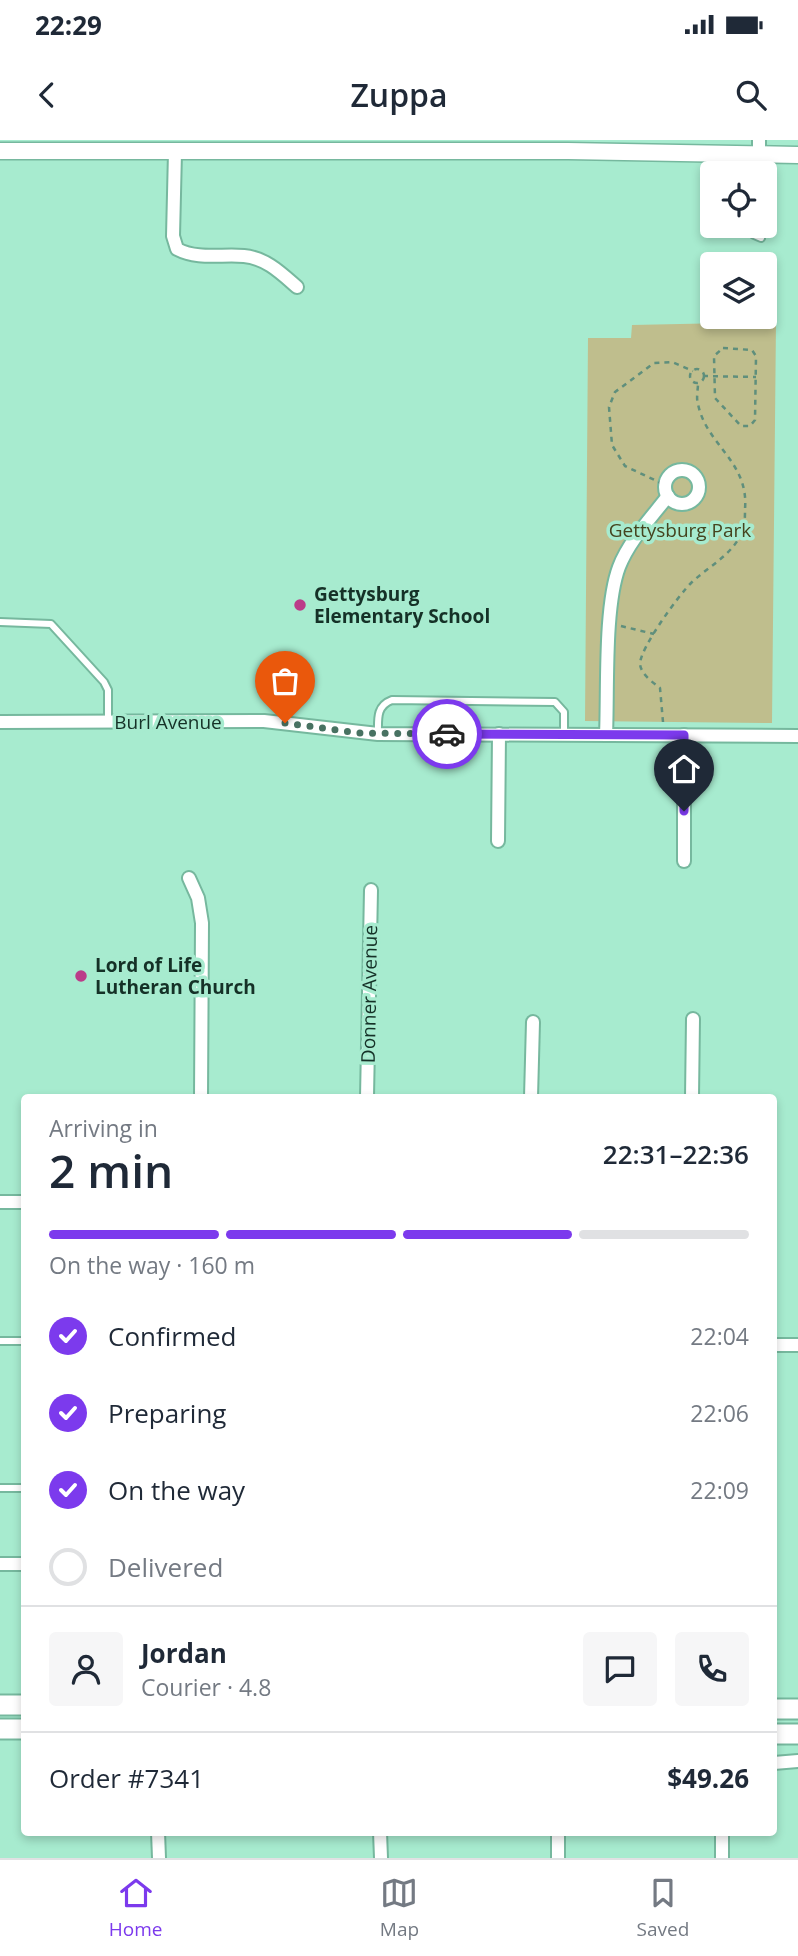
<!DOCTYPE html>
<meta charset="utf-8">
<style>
body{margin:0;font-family:"Open Sans",sans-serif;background:#f6f6f7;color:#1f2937;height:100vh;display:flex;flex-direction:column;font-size:26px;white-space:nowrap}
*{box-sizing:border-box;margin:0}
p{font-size:23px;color:#747a83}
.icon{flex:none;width:38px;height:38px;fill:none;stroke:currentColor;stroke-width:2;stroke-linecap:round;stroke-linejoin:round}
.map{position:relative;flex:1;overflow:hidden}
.details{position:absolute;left:21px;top:954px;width:756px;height:742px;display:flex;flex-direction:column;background:#fff;border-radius:7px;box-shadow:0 4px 10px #0003}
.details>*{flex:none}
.buttons{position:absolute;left:700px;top:21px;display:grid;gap:14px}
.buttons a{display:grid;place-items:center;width:77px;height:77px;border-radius:7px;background:#fff;box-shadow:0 4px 10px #0003;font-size:35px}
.pin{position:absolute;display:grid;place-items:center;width:60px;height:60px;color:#fff;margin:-72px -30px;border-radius:50% 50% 50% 0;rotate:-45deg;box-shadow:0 0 7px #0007}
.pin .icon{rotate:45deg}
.courier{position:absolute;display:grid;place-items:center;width:70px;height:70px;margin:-35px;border:5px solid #7c3aed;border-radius:50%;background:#fff;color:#222;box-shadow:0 2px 9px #0007}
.headline em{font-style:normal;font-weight:600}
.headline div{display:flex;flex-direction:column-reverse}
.headline{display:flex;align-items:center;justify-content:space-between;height:119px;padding:0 28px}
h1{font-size:46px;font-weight:600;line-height:52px}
.bar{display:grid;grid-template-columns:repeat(4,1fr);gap:10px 7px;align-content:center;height:84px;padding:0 28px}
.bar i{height:9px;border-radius:5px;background:#e0e1e3}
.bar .active{background:#7c3aed}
.bar p{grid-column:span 4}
.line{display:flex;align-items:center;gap:18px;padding:0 28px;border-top:2px solid #e0e1e3}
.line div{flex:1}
.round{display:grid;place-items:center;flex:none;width:74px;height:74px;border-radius:7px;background:#f6f6f7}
ol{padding:0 28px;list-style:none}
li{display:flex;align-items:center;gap:21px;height:77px}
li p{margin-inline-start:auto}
li .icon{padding:7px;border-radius:50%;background:#7c3aed;color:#fff;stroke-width:4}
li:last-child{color:#747a83}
li i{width:38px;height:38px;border:4px solid #e0e1e3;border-radius:50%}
.status{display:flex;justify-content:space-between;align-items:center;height:49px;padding:0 35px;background:#fff;direction:ltr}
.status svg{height:19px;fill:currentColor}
header{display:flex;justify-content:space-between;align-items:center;height:91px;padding:0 28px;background:#fff;font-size:32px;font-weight:600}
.tab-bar{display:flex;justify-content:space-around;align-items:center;height:98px;border-top:2px solid #e0e1e3;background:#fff;font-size:19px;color:#747a83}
.tab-bar a{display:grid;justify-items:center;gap:4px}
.tab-bar .active{color:#7c3aed}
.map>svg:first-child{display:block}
</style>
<div class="status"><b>22:29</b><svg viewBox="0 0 49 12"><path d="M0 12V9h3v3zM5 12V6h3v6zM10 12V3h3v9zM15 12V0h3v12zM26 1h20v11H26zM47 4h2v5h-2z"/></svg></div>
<header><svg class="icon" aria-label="back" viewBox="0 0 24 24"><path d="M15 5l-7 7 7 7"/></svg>Zuppa<svg class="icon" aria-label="search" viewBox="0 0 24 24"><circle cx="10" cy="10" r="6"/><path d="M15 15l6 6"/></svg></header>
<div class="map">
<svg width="798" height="1718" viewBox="0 0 798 1718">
<rect width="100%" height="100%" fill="#a7ebcf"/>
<!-- green -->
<polygon fill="#bfbe8d" points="776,182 772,583 585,581 588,198 631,198 632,185"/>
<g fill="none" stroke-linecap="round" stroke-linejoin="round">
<defs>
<g id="service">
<polyline points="749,33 750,14"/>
<polyline points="749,86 754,95 761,98"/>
<polyline points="0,482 51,484 104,542 108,550 108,582"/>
<path d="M 378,594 C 378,579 376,566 392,560 L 555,562 L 564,572 L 564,595"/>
<polyline points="0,1201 24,1201"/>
<polyline points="0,1348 24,1348"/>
</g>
<g id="minor">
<path d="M 175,12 L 173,96 L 177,109 C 198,120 221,114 244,116 C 266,118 281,133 297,147"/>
<polyline points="759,14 759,0"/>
<circle cx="682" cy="347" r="17"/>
<polyline points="0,582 264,581 378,594 798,596"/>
<path d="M 606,595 C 608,550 604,467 619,427 C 629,401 651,378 668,356"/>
<polyline points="498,701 499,594"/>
<polyline points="684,721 684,595"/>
<polyline points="189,738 198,758 202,783 201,957"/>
<polyline points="367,957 371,750"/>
<polyline points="531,957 533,882"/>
<polyline points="692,957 693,879"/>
<polyline points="0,1062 24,1062"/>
<polyline points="774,1205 798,1205"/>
<polyline points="0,1424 24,1424"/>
<polyline points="774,1623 798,1621"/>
<polyline points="158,1692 159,1718"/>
<polyline points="380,1692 381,1718"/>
<polyline points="722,1692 722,1718"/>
<polyline points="558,1718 558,1692"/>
</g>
<polyline id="tertiary" points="0,11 568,11 798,15"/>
<g id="secondary">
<polyline points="0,1565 24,1565"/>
<polyline points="774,1569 798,1569"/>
<polyline points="0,1589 24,1589"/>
<polyline points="774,1594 798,1594"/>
</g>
</defs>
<!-- service casing -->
<use href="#service" stroke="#76b89e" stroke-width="10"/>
<!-- minor casing -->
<use href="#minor" stroke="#76b89e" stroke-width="16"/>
<!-- tertiary casing -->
<use href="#tertiary" stroke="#76b89e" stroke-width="19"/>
<!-- secondary casing -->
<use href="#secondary" stroke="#76b89e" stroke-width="23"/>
<!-- path -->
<g stroke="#5f8f7c" stroke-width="2.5" stroke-dasharray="5 5" stroke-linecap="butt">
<polygon points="723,208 752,210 756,216 755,280 750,286 741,286 715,258 714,216"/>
<circle cx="697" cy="236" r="7"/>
<polyline points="703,236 756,237"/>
<polyline points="663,344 625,326 612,305 609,267 615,252 654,223 672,222 693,231"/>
<polyline points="621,486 654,494"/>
<path d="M 663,582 L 660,548 C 652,542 641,534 640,524 C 640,508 679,455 691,443 C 710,425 733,415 743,390 C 745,384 745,375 745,369 C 749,321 706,305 698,264 C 696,258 698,250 698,243"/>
</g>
<!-- service -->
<use href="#service" stroke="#fff" stroke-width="6"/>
<!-- minor -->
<use href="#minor" stroke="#fff" stroke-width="12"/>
<!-- tertiary -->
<use href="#tertiary" stroke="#fff" stroke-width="16"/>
<!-- secondary -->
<use href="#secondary" stroke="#fff" stroke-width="19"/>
</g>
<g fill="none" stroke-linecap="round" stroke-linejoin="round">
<!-- done -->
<polyline stroke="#487262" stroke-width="7" stroke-dasharray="0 12.6" points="285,583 359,593 447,594"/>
<!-- route -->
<polyline stroke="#7c3aed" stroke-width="9" points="447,594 684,595 684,671"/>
</g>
<!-- markers -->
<g fill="#bb3c89" stroke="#a7ebcf" stroke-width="2.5">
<circle cx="300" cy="465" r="7"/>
<circle cx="81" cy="836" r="7"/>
</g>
<g text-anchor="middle" stroke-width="7" stroke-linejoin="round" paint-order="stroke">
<!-- park labels -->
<g font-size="19" fill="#45441f" stroke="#a7ebcf">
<text x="680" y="397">Gettysburg Park</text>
</g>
<!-- poi labels -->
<g font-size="19" font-weight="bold" fill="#153127" stroke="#a7ebcf" text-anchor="start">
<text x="314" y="461">Gettysburg<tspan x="314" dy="22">Elementary School</tspan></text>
<text x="95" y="832">Lord of Life<tspan x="95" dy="22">Lutheran Church</tspan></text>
</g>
<!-- street labels -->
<g font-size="19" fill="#153127" stroke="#a7ebcf">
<text x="168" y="589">Burl Avenue</text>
<text transform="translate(369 854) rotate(-89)" y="7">Donner Avenue</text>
</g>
</g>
</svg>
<div class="buttons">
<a><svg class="icon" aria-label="locate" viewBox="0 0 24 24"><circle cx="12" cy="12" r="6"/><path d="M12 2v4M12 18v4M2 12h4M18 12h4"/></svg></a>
<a><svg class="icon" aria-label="layers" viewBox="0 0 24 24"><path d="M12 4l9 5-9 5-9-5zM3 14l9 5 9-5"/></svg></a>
</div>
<div class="pin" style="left:285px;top:583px;background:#ea580c"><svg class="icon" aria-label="bag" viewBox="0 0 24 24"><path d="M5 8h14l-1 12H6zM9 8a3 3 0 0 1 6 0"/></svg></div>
<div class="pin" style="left:684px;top:671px;background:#1f2937"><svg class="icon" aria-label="home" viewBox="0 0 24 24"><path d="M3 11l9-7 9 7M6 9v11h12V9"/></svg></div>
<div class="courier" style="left:447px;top:594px"><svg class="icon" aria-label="car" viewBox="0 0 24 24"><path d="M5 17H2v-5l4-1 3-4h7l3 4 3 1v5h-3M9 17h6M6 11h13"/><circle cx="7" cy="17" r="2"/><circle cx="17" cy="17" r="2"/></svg></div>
<section class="details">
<div class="headline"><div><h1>2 min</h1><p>Arriving in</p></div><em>22:31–22:36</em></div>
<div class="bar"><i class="active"></i><i class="active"></i><i class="active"></i><i></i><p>On the way · 160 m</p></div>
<ol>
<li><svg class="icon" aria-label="check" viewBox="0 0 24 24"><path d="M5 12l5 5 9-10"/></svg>Confirmed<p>22:04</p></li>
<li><svg class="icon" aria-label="check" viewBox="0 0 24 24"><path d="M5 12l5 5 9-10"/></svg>Preparing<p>22:06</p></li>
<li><svg class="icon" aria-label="check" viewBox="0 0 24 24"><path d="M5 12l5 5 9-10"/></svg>On the way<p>22:09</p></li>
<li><i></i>Delivered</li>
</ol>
<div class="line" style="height:126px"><a class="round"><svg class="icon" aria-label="person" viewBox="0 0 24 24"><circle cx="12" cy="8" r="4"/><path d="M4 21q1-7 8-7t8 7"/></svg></a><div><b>Jordan</b><p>Courier · 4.8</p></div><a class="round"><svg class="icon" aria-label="chat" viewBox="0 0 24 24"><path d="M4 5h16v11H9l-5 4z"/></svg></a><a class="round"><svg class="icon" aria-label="phone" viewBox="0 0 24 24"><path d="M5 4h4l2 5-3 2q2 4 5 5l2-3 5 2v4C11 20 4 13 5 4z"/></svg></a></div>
<div class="line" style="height:91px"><div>Order #7341</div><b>$49.26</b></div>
</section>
</div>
<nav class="tab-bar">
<a class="active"><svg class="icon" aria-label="home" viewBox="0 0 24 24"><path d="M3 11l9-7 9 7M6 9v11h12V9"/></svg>Home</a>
<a><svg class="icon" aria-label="map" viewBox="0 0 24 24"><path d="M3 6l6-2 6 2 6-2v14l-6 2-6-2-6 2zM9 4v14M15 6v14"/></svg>Map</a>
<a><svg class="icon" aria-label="saved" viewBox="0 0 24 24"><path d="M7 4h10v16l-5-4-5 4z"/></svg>Saved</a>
</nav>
